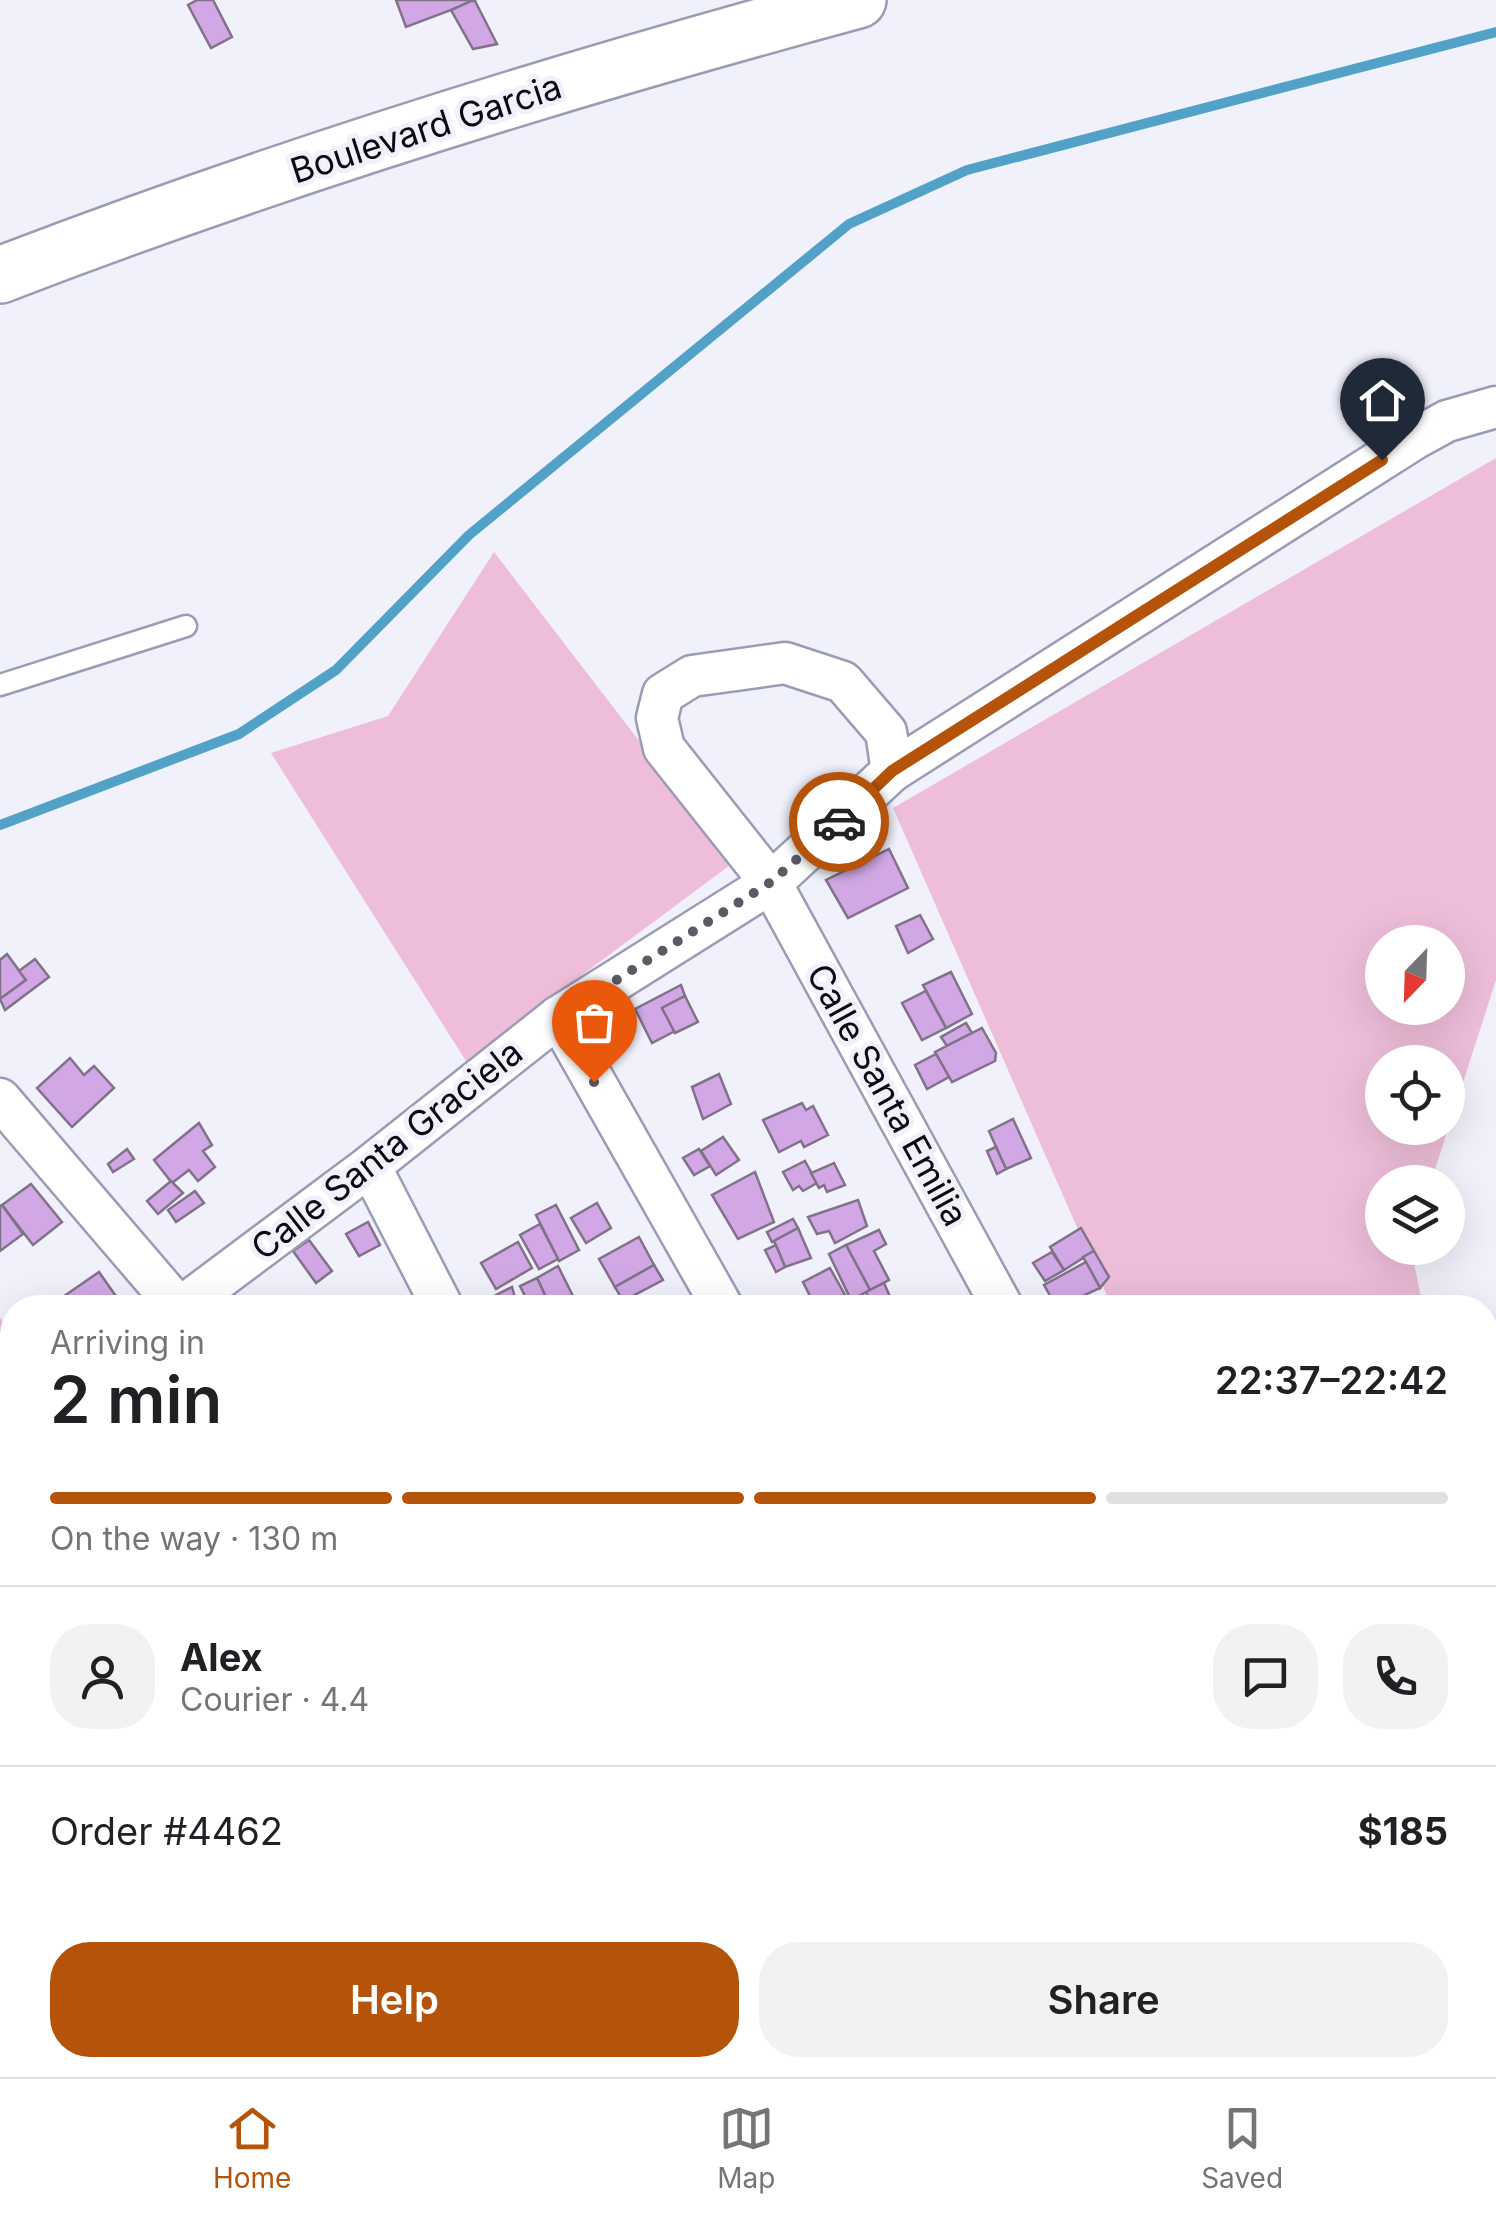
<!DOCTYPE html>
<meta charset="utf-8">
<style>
body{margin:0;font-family:Inter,sans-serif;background:#f2f2f2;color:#202124;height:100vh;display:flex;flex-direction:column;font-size:38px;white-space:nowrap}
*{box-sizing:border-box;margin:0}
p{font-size:32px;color:#757577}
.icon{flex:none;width:55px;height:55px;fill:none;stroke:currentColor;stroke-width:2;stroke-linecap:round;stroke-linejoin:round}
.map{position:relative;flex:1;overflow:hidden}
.side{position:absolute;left:0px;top:1295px;width:1498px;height:782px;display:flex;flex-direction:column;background:#fff;border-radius:40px 40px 0 0;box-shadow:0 10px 40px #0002}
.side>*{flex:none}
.needle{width:65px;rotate:203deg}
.controls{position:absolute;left:1365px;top:925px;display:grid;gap:20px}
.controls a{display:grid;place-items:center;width:100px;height:100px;border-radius:50%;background:#fff;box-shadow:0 10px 40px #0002;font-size:50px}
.pin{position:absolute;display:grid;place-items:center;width:85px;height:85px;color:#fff;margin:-102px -42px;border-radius:50% 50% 50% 0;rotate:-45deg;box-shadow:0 0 10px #0007}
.pin .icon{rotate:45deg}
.courier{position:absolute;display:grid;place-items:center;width:100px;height:100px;margin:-50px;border:8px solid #b45309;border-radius:50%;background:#fff;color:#222;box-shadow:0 2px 12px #0007}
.overview em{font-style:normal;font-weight:600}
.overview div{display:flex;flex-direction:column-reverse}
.overview{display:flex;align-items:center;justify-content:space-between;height:170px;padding:0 50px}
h1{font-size:65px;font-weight:600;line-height:75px}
.bar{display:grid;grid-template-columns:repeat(4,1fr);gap:15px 10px;align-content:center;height:120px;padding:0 50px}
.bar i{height:12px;border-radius:8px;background:#e0e0e0}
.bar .selected{background:#b45309}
.bar p{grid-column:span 4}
.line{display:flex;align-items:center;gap:25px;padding:0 50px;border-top:2px solid #e0e0e0}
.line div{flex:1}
.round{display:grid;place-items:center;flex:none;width:105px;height:105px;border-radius:40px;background:#f2f2f2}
.primary-button{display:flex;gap:20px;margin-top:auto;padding:20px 50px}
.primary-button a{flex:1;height:115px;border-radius:40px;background:#b45309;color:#fff;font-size:40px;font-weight:600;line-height:115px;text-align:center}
.primary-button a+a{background:#f2f2f2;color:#202124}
.menu{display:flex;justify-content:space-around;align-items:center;height:140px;border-top:2px solid #e0e0e0;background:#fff;font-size:28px;color:#757577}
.menu a{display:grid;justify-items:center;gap:5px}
.menu .selected{color:#b45309}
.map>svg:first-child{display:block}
</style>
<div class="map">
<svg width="1496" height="2077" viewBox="0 0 1496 2077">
<rect width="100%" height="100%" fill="#f1f1fc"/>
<!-- green -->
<g fill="#edbdd9" fill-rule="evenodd">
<path d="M 1496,458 L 1496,980 L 1431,1182 L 1382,1182 L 1382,1248 L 1411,1248 L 1423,1307 L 1112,1307 L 893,808 ZM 1382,942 L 1448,942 L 1448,1008 L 1382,1008 ZM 1382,1062 L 1448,1062 L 1448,1128 L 1382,1128 Z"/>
<polygon points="494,552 733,863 466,1061 271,753 388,716"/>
<polygon points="0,1318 12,1332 12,1419 0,1429"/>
<polygon points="0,1464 12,1491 12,1737 7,1667 0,1667"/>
<polygon points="12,1780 12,2000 0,1998 0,1781"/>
<polygon points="365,2065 543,2065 542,2077 430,2077"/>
</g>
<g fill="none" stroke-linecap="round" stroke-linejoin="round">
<!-- stream -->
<polyline stroke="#52a2c7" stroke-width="10" points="0,825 239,734 336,670 469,535 849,224 967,170 1496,32"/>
</g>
<!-- building -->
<g fill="#d1a8e5" stroke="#817289" stroke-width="2.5">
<polygon points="197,0 213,0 232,37 211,48 188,5"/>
<polygon points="396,0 475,0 475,1 406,27"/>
<polygon points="471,1 475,1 497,44 473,49 451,10"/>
<polygon points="889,849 908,888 848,918 826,880"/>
<polygon points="920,915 933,939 908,953 896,926"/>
<polygon points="7,954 26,980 0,999 0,960"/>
<polygon points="35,959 49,977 5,1010 0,999 26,980 19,971"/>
<polygon points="951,972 972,1014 946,1028 923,985"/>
<polygon points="681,985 685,996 662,1008 675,1031 652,1043 635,1009"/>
<polygon points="926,991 946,1028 922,1040 902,1003"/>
<polygon points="685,996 698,1022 675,1033 662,1008"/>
<polygon points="966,1023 972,1033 947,1046 941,1037"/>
<polygon points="982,1028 996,1053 995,1061 952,1082 935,1052"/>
<polygon points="936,1054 949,1077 927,1089 915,1065"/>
<polygon points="70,1058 84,1075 94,1066 114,1088 72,1127 37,1088"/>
<polygon points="719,1074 731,1104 703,1119 692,1087"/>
<polygon points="802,1103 806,1110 813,1106 828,1135 804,1147 801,1141 779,1152 763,1120"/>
<polygon points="1013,1119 1031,1158 1006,1169 989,1131"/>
<polygon points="199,1123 212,1145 203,1151 215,1167 198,1181 189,1170 172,1183 154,1160"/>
<polygon points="723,1137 739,1160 716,1175 701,1151"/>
<polygon points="996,1147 1006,1169 997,1174 987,1151"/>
<polygon points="127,1149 134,1159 113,1172 108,1164"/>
<polygon points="699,1149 710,1166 694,1175 683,1158"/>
<polygon points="805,1161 817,1183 803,1191 799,1186 793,1190 783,1172"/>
<polygon points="834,1163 845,1185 827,1192 824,1185 819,1188 811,1173"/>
<polygon points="755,1172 774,1222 738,1239 712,1195"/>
<polygon points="171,1181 183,1193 158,1214 147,1201"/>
<polygon points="31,1184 62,1222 33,1245 2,1205"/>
<polygon points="195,1191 204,1203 176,1222 168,1210"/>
<polygon points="858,1200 867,1226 835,1243 829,1231 817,1234 808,1217"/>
<polygon points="597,1203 611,1228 586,1243 571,1218"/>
<polygon points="2,1205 23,1234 0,1251 0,1206"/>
<polygon points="556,1205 579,1250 559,1261 536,1215"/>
<polygon points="793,1219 798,1228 772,1242 767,1232"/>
<polygon points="368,1222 380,1245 359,1256 346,1234"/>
<polygon points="540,1224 558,1259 539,1269 520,1235"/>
<polygon points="798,1228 811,1258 785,1267 774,1241"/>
<polygon points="1081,1228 1094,1251 1064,1270 1050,1247"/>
<polygon points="879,1230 886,1244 874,1251 889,1280 870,1290 846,1245"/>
<polygon points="639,1237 654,1265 615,1287 599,1259"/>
<polygon points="309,1240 332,1271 316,1283 293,1251"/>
<polygon points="518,1242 532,1268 496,1289 481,1263"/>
<polygon points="776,1245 785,1267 776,1272 765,1250"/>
<polygon points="846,1245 870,1290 851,1300 829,1254"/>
<polygon points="1094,1251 1109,1277 1100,1288 1083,1257"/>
<polygon points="1052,1252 1064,1270 1045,1281 1033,1263"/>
<polygon points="1086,1262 1100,1288 1057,1308 1044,1285"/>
<polygon points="654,1265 663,1280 623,1301 615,1287"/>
<polygon points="558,1266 578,1306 575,1308 551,1308 537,1278"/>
<polygon points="830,1268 845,1295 816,1308 803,1282"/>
<polygon points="99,1272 120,1302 112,1308 62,1308 57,1301"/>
<polygon points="537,1278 551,1308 531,1308 520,1286"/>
<polygon points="884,1283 891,1299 872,1307 866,1292"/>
<polygon points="512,1287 517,1305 502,1308 496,1295"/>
<polygon points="12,1690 12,1734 0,1737 0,1693"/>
</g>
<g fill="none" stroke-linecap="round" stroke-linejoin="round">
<defs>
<polyline id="lane" points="0,685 186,626"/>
<g id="street">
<polyline points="892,771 886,732 843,682 785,663 692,676 663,694 657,718 664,748 771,883 1003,1308"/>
<polyline points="558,1017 723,1308"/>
<polyline points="0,1099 179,1308"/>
<polyline points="370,1166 443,1308"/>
<polyline points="180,1308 370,1166 558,1017 771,883 892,771 1414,439 1447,421 1496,407"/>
<polyline points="0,1435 12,1426"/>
<polyline points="1485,1597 1496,1600"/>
<polyline points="0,1774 12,1773"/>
<polyline points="1485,1994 1496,2010"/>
<polyline points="1253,2065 1263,2077"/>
<polyline points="707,2077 711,2065"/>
<polyline points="956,2077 960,2065"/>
</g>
<path id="primary" d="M 0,275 C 280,167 569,78 858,0"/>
</defs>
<!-- lane casing -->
<use href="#lane" stroke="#9c9bb6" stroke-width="25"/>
<!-- street casing -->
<use href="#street" stroke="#9c9bb6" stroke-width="45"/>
<!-- primary casing -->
<use href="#primary" stroke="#9c9bb6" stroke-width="60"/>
<!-- lane -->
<use href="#lane" stroke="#fff" stroke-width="20"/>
<!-- street -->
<use href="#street" stroke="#fff" stroke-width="40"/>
<!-- primary -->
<use href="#primary" stroke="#fff" stroke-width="55"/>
</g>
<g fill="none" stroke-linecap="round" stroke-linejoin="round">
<!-- done -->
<polyline stroke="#5c5b65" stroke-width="10" stroke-dasharray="0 18" points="594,1082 558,1017 771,882 839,822"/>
<!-- route -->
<polyline stroke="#b45309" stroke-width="12" points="839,822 892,771 1382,460"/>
</g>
<g text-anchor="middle" stroke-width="10" stroke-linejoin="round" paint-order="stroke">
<!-- street labels -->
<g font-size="35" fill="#0b0a14" stroke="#f1f1fc">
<text transform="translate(426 129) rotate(-18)" y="12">Boulevard Garcia</text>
<text transform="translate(887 1095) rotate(61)" y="12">Calle Santa Emilia</text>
<text transform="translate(387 1150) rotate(-38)" y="12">Calle Santa Graciela</text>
</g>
</g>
</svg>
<div class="controls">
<a><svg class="needle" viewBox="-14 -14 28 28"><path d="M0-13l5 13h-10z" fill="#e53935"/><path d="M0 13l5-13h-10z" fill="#757577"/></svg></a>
<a><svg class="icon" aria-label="locate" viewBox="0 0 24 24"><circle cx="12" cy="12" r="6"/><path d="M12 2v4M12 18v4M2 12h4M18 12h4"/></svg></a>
<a><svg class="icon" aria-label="layers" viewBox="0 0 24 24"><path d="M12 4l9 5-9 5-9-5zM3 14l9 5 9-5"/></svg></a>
</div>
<div class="pin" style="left:594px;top:1082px;background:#ea580c"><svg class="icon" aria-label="bag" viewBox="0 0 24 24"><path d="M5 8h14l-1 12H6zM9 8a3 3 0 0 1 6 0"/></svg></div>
<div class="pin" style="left:1382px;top:460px;background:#1f2937"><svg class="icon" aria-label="home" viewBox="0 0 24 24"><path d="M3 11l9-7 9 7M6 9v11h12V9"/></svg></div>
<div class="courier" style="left:839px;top:822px"><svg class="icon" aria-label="car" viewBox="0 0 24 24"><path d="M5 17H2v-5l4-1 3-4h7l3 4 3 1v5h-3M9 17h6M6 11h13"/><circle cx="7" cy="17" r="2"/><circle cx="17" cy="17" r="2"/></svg></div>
<section class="side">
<div class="overview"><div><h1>2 min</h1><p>Arriving in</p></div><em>22:37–22:42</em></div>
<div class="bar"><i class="selected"></i><i class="selected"></i><i class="selected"></i><i></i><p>On the way · 130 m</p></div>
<div class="line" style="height:180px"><a class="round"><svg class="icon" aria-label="person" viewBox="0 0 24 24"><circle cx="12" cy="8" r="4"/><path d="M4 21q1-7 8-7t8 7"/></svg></a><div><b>Alex</b><p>Courier · 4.4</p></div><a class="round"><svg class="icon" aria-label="chat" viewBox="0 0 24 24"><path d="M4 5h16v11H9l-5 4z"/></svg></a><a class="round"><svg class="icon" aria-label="phone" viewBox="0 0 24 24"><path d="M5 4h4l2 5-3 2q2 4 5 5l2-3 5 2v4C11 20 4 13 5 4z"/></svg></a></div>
<div class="line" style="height:130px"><div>Order #4462</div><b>$185</b></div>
<div class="primary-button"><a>Help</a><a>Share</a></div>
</section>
</div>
<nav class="menu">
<a class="selected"><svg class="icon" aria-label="home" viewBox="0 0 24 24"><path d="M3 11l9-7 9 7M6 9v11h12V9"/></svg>Home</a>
<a><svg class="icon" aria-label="map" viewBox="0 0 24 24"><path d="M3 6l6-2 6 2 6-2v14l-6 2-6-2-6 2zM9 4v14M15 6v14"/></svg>Map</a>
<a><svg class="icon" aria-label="saved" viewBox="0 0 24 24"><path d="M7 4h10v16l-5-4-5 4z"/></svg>Saved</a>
</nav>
